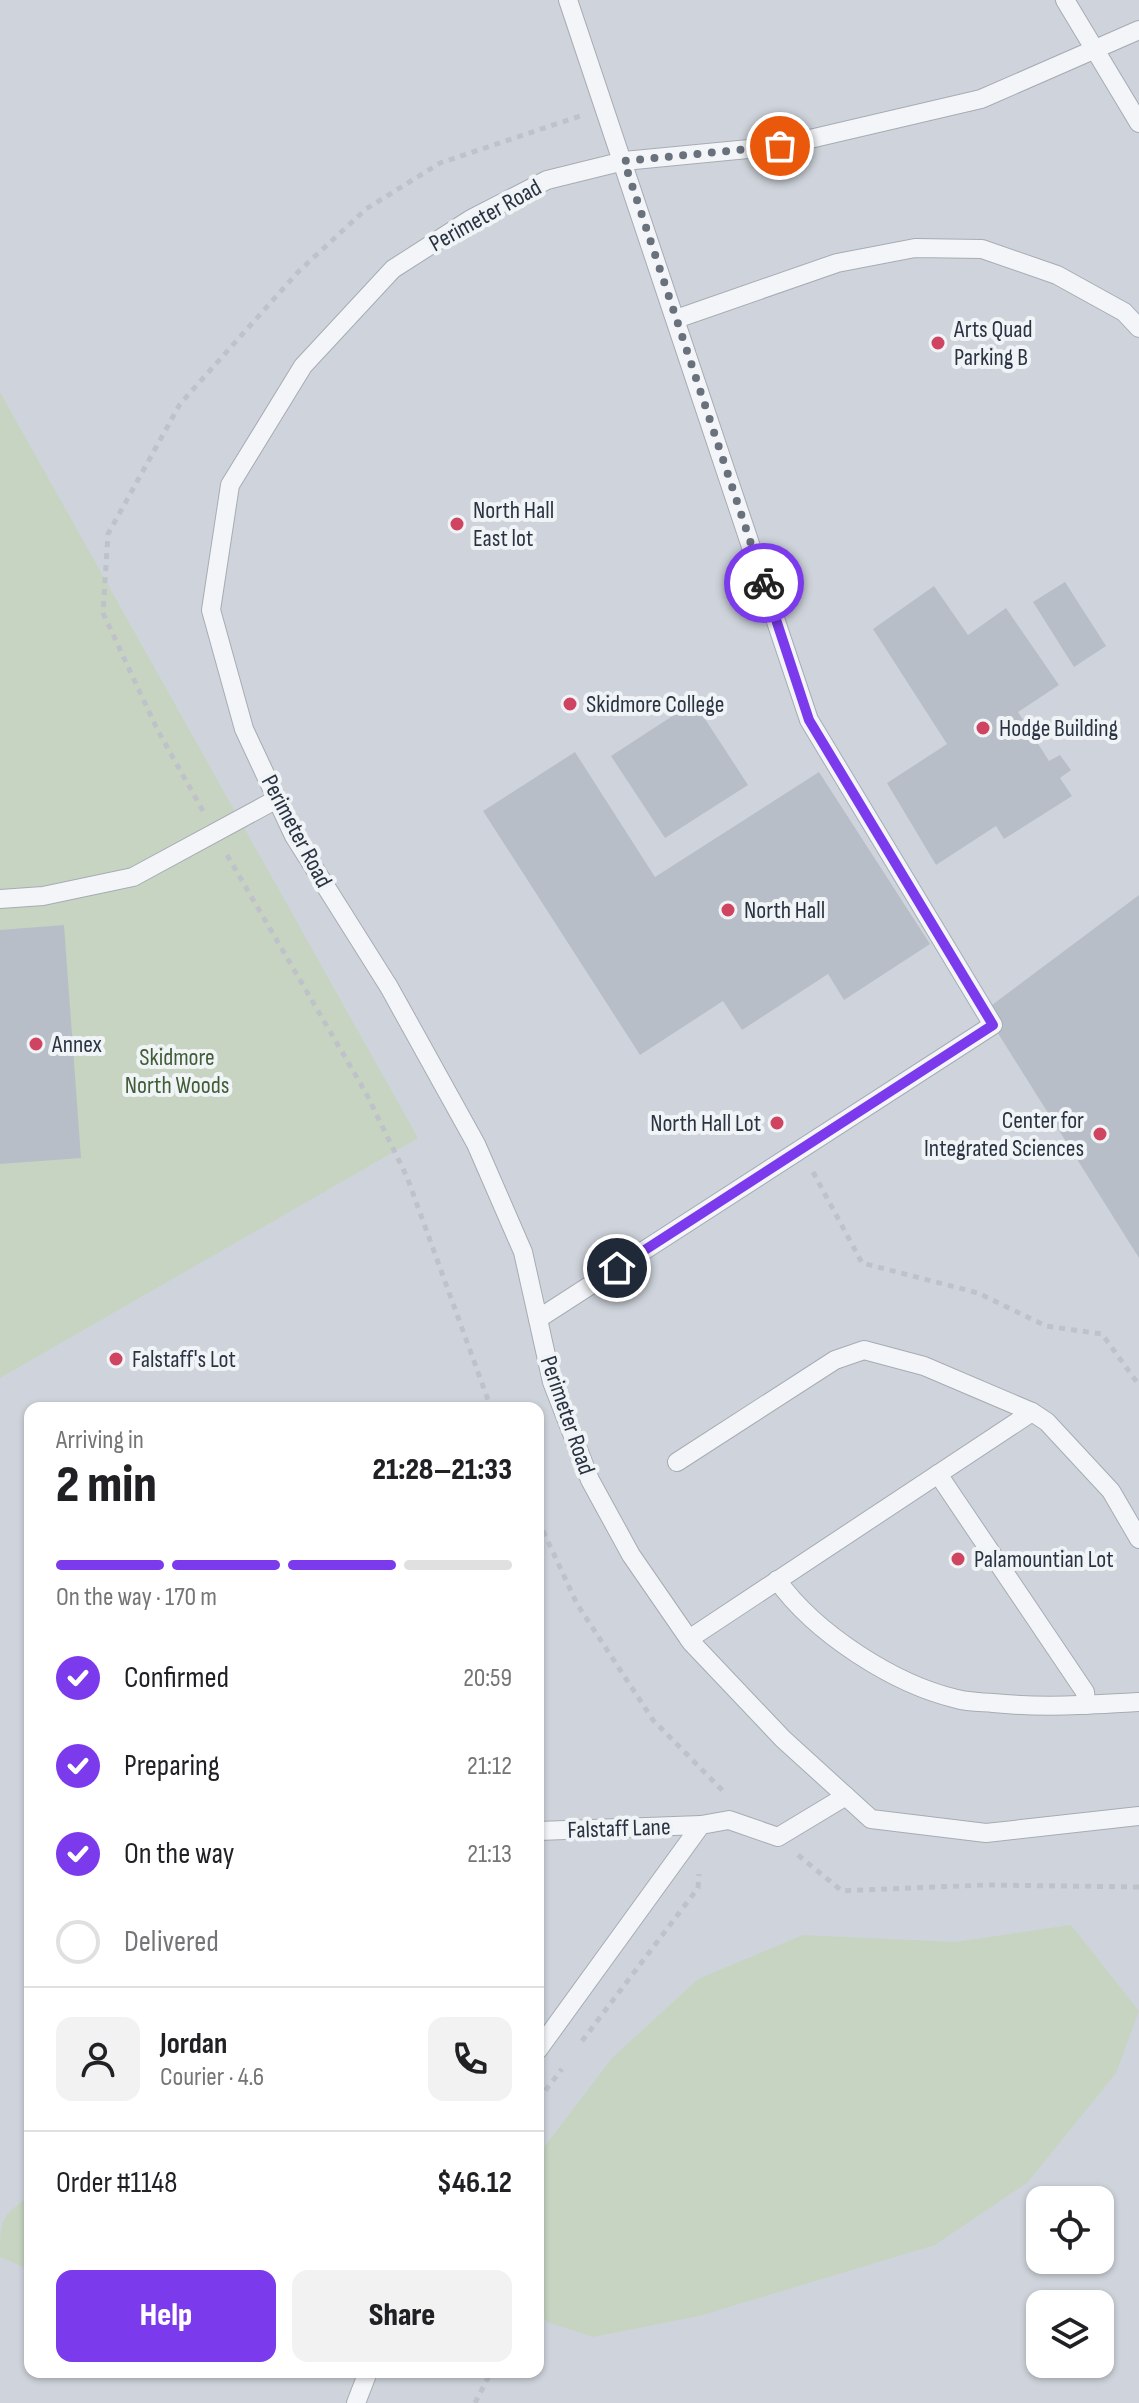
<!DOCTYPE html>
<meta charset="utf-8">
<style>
body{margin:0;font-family:"Sofia Sans Condensed",sans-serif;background:#f2f2f2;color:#202124;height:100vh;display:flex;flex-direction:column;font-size:30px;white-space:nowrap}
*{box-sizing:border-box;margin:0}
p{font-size:26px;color:#757577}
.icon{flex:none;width:44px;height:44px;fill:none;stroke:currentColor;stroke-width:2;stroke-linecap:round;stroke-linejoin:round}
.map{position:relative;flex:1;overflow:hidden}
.sheet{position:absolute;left:24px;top:1402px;width:520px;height:976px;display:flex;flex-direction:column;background:#fff;border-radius:16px;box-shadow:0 2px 6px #0004}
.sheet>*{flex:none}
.buttons{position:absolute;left:1026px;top:2186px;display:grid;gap:16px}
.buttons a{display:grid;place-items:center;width:88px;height:88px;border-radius:16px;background:#fff;box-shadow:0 2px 6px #0004;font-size:40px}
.pin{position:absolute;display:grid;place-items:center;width:68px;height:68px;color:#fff;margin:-34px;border:4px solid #fff;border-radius:50%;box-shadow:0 2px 8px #0007}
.courier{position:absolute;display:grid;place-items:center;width:80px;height:80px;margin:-40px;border:6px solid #7c3aed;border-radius:50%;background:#fff;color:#222;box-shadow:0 2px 10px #0007}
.overview em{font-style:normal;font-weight:800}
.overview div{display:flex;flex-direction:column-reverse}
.overview{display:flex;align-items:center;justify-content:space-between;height:136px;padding:0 32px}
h1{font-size:52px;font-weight:800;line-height:60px}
.bar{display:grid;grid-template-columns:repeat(4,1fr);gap:12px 8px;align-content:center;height:96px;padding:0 32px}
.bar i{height:10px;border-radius:6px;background:#e0e0e0}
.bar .active{background:#7c3aed}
.bar p{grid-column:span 4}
.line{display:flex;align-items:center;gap:20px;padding:0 32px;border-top:2px solid #e0e0e0}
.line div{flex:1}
.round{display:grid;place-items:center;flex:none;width:84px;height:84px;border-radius:16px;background:#f2f2f2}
ol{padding:0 32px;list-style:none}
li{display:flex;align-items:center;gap:24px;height:88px}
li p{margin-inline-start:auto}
li .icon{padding:8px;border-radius:50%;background:#7c3aed;color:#fff;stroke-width:4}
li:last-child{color:#757577}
li i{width:44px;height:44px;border:4px solid #e0e0e0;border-radius:50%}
.primary-button{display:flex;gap:16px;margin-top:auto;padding:16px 32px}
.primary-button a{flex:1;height:92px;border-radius:16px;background:#7c3aed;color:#fff;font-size:32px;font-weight:800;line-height:92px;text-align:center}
.primary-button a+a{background:#f2f2f2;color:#202124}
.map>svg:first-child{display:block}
</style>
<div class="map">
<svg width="1139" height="2403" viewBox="0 0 1139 2403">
<rect width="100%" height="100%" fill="#e1e5ea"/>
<!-- built -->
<path fill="#cfd4dc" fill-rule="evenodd" d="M 0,0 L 1139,0 L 1139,2403 L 0,2403 ZM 30,1408 L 538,1408 L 538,2372 L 30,2372 ZM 1040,2200 L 1100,2200 L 1100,2260 L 1040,2260 ZM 1040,2304 L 1100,2304 L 1100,2364 L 1040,2364 Z"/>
<!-- green -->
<g fill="#c7d4c2">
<polygon points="0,392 418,1138 0,1378"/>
<polygon points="1071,1925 1139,2011 1116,2073 1028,2182 935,2245 699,2316 593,2337 547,2322 538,2310 538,2155 612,2058 698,1979 803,1935 955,1942"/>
<path d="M 30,2196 L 30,2270 L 0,2257 C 0,2221 0,2216 30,2196 Z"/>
</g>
<!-- building -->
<g fill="#b8bec7">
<polygon points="1065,582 1106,646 1074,667 1033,602"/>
<polygon points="934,586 968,635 1006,608 1059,685 1018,712 1049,761 1060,755 1071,770 1060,778 1072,796 1004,839 996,826 936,865 887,783 947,744 873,629"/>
<polygon points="694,702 748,785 665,838 611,756"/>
<polygon points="575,752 655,877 819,772 930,944 844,1000 828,974 742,1030 723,1001 640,1055 483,811"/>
<polygon points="1139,895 1139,1258 984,1011"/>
<polygon points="64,925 81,1158 0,1164 0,930"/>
</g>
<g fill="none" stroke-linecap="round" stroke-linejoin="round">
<defs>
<g id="lane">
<polyline points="1065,0 1139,123"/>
<polyline points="1139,30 981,99 780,146 624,161 547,180 471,219 393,269 303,366 230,485 211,610 244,729 294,836 389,987 476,1144 523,1252 552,1382 590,1480 631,1555 691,1642 783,1739 871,1819 986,1833 1139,1816"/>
<polyline points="676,319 837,263 915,248 982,249 1057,275 1124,312 1139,328"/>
<polyline points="0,899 43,896 133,877 277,799"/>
<polyline points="538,1319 993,1025 809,720 568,0"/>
<polyline points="677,1462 835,1360 864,1350 924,1366 1032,1412"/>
<polyline points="938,1474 1085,1692 1086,1705"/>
<path d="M 777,1580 C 815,1633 893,1684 957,1699 C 968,1702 981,1702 993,1703 C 1042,1708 1090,1705 1139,1702"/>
<polyline points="689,1639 1032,1412 1047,1422 1111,1491 1139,1539"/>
<polyline points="538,1831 701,1825"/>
<polyline points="538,2050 701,1825 729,1820 778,1837 846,1796"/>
<polyline points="356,2403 368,2372"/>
</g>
</defs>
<!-- lane casing -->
<use href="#lane" stroke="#a6acb4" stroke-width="20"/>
<!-- path -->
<g stroke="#bfc3c9" stroke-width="5" stroke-dasharray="6 6" stroke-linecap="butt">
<polyline points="203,811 157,729 103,613 108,534 180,404 298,272 366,209 440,163 580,116"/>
<polyline points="227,855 366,1093 407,1177 491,1408"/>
<polyline points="813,1172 862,1263 978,1293 1046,1326 1102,1334 1139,1385"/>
<polyline points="538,1520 577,1604 653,1720 726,1794"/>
<polyline points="798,1855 842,1891 986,1885 1139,1887"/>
<polyline points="582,2041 698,1888 699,1874"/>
<polyline points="538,2100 562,2069"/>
<polyline points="475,2403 491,2372"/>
</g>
<!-- lane -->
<use href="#lane" stroke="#f4f5f8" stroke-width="18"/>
</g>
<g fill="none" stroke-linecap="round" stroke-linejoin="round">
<!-- done -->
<polyline stroke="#69717d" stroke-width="8" stroke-dasharray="0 14.4" points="764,583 624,161 780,146"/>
<!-- route -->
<polyline stroke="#7c3aed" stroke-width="10" points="617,1268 993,1025 809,720 764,583"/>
</g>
<!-- markers -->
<g fill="#cf4561" stroke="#f1f4f7" stroke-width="3">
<circle cx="938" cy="343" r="8"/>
<circle cx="457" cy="524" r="8"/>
<circle cx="570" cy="704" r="8"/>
<circle cx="983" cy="728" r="8"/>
<circle cx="728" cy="910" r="8"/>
<circle cx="36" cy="1044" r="8"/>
<circle cx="777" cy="1123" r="8"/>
<circle cx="1100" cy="1134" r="8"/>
<circle cx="116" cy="1359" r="8"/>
<circle cx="958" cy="1559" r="8"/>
</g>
<g text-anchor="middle" stroke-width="8" stroke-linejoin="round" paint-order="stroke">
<!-- street labels -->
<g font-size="24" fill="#293342" stroke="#f1f4f7">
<text transform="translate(485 215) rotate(-29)" y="8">Perimeter Road</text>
<text transform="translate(297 831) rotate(62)" y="8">Perimeter Road</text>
<text transform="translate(568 1415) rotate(71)" y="8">Perimeter Road</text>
<text transform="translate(619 1828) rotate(-2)" y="8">Falstaff Lane</text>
</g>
<!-- poi labels -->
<g font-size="24" fill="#293342" stroke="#f1f4f7" text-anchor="start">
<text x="954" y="337">Arts Quad<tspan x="954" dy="28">Parking B</tspan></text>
<text x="473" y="518">North Hall<tspan x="473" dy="28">East lot</tspan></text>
<text x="586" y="712">Skidmore College</text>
<text x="999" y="736">Hodge Building</text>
<text x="744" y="918">North Hall</text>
<text x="52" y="1052">Annex</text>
<text x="1084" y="1128" text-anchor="end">Center for<tspan x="1084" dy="28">Integrated Sciences</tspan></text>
<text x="761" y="1131" text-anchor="end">North Hall Lot</text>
<text x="132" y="1367">Falstaff's Lot</text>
<text x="974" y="1567">Palamountian Lot</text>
</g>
<!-- park labels -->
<g font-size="24" fill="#405d36" stroke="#f1f4f7">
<text x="177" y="1065">Skidmore<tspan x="177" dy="28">North Woods</tspan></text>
</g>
</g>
</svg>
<div class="buttons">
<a><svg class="icon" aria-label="locate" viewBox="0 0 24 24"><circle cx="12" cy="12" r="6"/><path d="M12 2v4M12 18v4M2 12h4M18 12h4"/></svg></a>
<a><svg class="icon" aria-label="layers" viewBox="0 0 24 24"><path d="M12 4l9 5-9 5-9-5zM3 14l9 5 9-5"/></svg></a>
</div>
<div class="pin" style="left:780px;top:146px;background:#ea580c"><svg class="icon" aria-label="bag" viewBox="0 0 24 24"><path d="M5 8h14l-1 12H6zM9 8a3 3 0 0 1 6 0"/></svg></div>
<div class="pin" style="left:617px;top:1268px;background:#1f2937"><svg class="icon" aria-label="home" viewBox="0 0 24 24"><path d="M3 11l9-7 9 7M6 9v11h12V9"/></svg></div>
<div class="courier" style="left:764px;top:583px"><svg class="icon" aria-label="bike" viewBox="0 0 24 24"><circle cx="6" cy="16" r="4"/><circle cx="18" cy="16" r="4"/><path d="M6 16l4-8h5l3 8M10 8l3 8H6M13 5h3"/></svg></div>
<section class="sheet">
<div class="overview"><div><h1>2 min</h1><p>Arriving in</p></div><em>21:28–21:33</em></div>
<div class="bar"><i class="active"></i><i class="active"></i><i class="active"></i><i></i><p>On the way · 170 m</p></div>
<ol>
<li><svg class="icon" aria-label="check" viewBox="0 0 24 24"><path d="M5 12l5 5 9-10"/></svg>Confirmed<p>20:59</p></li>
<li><svg class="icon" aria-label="check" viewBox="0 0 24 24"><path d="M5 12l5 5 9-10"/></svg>Preparing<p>21:12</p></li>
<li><svg class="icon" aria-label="check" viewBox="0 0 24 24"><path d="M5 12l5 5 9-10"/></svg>On the way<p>21:13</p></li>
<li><i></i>Delivered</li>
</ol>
<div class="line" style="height:144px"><a class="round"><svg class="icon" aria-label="person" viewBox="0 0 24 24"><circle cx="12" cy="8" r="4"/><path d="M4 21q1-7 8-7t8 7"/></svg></a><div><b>Jordan</b><p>Courier · 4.6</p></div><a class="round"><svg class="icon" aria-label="phone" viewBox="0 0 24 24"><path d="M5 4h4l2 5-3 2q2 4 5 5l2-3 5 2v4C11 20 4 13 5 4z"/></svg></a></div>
<div class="line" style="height:104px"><div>Order #1148</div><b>$46.12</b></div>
<div class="primary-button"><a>Help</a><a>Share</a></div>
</section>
</div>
